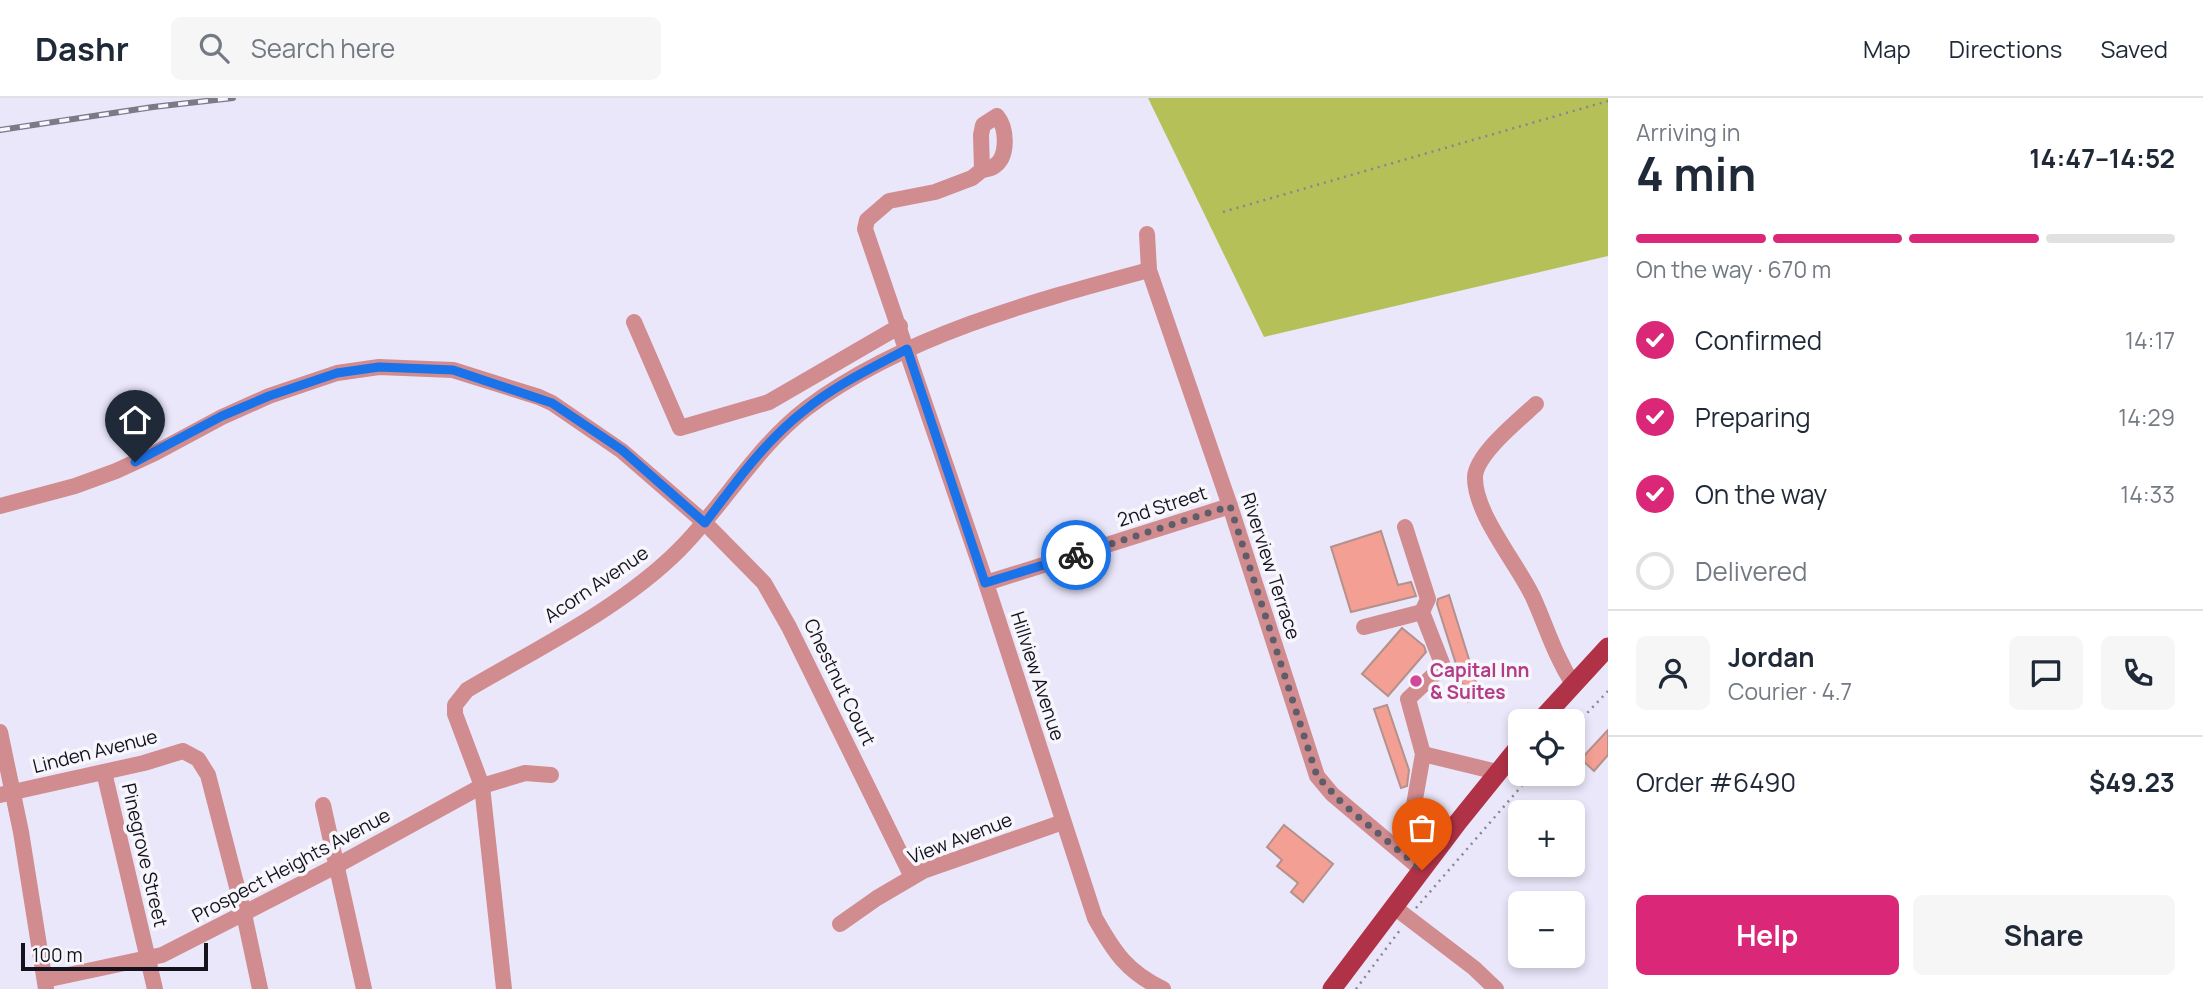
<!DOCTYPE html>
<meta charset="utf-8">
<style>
body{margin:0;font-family:Manrope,sans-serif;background:#f6f6f7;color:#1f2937;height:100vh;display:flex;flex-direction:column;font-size:26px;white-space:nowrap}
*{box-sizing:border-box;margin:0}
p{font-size:23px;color:#747a83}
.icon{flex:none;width:38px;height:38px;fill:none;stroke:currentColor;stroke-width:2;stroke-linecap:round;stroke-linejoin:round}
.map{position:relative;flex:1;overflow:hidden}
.side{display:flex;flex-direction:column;background:#fff;width:595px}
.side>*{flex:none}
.buttons{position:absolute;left:1508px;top:611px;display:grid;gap:14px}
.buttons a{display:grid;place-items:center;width:77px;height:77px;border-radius:10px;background:#fff;box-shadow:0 4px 10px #0003;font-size:35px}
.scale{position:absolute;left:21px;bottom:18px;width:187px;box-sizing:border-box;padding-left:7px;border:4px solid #14121c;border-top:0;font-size:19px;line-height:24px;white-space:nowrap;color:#14121c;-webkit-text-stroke:5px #f7f6fc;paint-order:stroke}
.pin{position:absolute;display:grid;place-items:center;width:60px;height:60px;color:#fff;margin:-72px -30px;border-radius:50% 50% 50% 0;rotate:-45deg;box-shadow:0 0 7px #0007}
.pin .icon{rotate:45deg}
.courier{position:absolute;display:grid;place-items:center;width:70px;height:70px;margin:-35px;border:5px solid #1a73e8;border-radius:50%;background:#fff;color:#222;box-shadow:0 2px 9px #0007}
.head em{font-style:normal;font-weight:700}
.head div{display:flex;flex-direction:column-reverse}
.head{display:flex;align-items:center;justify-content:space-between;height:119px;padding:0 28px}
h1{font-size:46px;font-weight:700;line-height:52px}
.bar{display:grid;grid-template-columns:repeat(4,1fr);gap:10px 7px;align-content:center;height:84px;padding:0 28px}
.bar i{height:9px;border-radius:5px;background:#e0e1e3}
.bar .current{background:#db2777}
.bar p{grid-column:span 4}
.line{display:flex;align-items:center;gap:18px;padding:0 28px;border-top:2px solid #e0e1e3}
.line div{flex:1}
.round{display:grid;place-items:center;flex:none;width:74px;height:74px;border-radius:10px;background:#f6f6f7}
ol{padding:0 28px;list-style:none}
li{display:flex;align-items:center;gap:21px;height:77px}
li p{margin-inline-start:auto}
li .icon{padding:7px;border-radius:50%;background:#db2777;color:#fff;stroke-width:4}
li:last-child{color:#747a83}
li i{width:38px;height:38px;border:4px solid #e0e1e3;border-radius:50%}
.action{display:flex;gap:14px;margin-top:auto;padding:14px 28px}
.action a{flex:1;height:80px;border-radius:10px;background:#db2777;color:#fff;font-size:28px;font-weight:700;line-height:80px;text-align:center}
.action a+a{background:#f6f6f7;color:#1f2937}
header{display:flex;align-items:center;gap:42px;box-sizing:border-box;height:98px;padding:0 35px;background:#fff;border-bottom:2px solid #e0e1e3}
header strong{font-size:33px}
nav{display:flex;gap:38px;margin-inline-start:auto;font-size:24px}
.search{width:490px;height:63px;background:#f6f6f7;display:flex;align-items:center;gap:18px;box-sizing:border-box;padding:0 24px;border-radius:10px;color:#747a83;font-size:26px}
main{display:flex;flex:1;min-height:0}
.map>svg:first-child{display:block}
</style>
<header>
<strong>Dashr</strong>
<div class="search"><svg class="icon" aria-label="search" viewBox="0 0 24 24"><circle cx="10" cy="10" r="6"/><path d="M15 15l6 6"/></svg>Search here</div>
<nav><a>Map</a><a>Directions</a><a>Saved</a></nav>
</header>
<main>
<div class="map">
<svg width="1608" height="891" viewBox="0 0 1608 891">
<rect width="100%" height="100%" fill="#eae7fa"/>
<!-- forest -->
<polygon fill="#b5c059" points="1148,0 1608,0 1608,158 1264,239"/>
<!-- building -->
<g fill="#f39f93" stroke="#b4918c" stroke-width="2">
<polygon points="1381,433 1398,487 1411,484 1416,498 1351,514 1331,449"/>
<polygon points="1449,497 1481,600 1468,604 1437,506 1438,501"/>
<polygon points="1402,530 1424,548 1426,554 1388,598 1362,576"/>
<polygon points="1387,607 1409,672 1407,688 1401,690 1374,611"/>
<polygon points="1608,632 1608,657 1594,673 1581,661"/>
<polygon points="1284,727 1333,766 1303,804 1291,794 1298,785 1277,768 1282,762 1267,749"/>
</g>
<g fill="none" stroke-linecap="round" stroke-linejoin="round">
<!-- path -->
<g stroke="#888594" stroke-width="2.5" stroke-dasharray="2 5" stroke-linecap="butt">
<polyline points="1223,114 1608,3"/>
<polyline points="1573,630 1608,593"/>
<polyline points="1416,810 1532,676"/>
<polyline points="1356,891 1400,832"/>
</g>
<!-- minor -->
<g stroke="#d18c90" stroke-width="16">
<path d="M 982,72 C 986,71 990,71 993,69 C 1009,60 1007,30 997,18 L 983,27 L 981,37 L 982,72 L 972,80 L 935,94 L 889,103 L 867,122 L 865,131 L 986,485 L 1095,820 C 1114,854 1127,874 1163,891"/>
<polyline points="1147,136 1149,172 1230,408 1317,678 1332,696 1422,772"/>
<polyline points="634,224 680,330 769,304 900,228"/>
<path d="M 1536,306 C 1520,321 1476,356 1475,379 C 1474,415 1517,465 1533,499 C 1547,530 1554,556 1573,586"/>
<polyline points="0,408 75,388 116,373 155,355 222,319 269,298 337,275 379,269 453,272 539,299 552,305 622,353 705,425 764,485 789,529 912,779"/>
<polyline points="1405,429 1428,501 1422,514 1443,568 1408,601 1423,656 1414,707 1443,743"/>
<polyline points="986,485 1230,408"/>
<polyline points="1364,529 1422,514"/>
<polyline points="0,634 21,734 46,891"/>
<polyline points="1423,656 1497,674"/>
<polyline points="104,674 155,891"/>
<polyline points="0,697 144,665 183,653 198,661 208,677 244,816 260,891"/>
<polyline points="323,707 364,891"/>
<polyline points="1394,809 1474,870 1496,891"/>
<polyline points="840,826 877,800 923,773 1063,724"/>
<polyline points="45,882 162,857 336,768 482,688 525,675 551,677"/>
<path d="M 504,891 L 482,688 L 455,616 L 455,607 L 467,592 C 538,550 621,510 679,452 C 724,407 756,349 807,310 C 903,238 1034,203 1149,172"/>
</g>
<!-- major -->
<g stroke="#af3247" stroke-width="19">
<polyline points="1540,623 1608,549"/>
<polyline points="1332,891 1458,724 1521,646"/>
</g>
<defs>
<polyline id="rail" points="0,32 153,9 233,0"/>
</defs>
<!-- rail casing -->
<use href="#rail" stroke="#7c7a88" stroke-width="6"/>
<!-- rail -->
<use href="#rail" stroke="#f7f6fc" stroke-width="3.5" stroke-dasharray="10" stroke-linecap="butt"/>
</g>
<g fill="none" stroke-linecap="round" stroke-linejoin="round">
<!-- done -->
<polyline stroke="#5f5d6a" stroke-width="7" stroke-dasharray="0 12.6" points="1076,457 1230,408 1317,678 1343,706 1422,772"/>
<!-- route -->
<path stroke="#1a73e8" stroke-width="9" d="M 135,364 L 222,318 L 269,298 L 337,275 L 379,269 L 453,272 L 552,305 L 622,352 L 705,425 C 735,385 765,343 805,312 C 836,287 872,270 907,251 L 985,485 L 1076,457"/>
</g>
<!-- markers -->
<circle fill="#d1479c" stroke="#f7f6fc" stroke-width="2.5" cx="1416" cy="583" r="7"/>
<g text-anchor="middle" stroke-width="7" stroke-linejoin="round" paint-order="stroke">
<!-- street labels -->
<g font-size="19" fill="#14121c" stroke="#f7f6fc">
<text transform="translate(1162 408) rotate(-18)" y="7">2nd Street</text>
<text transform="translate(1271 468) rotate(72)" y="7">Riverview Terrace</text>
<text transform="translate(596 486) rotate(-34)" y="7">Acorn Avenue</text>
<text transform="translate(1038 578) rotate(72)" y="7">Hillview Avenue</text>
<text transform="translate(840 584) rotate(64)" y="7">Chestnut Court</text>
<text transform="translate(95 653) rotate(-14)" y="7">Linden Avenue</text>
<text transform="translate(960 740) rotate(-21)" y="7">View Avenue</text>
<text transform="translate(145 757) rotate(77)" y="7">Pinegrove Street</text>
<text transform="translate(291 767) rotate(-28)" y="7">Prospect Heights Avenue</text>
</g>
<!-- hotel labels -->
<g font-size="19" font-weight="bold" fill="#b23c85" stroke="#f7f6fc" text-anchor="start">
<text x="1430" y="579">Capital Inn<tspan x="1430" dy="22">&amp; Suites</tspan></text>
</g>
</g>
</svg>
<div class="buttons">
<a><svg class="icon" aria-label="locate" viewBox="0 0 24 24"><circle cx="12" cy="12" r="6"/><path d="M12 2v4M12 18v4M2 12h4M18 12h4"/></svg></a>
<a>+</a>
<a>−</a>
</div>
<div class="scale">100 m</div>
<div class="pin" style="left:1422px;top:772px;background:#ea580c"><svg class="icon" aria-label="bag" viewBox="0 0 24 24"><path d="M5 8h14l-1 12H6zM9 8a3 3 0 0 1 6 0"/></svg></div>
<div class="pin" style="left:135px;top:364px;background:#1f2937"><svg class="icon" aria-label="home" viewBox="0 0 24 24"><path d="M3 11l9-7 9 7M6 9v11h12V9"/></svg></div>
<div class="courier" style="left:1076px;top:457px"><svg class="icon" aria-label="bike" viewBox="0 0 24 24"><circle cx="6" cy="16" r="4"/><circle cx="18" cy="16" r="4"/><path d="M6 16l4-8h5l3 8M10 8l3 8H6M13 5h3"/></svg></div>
</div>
<section class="side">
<div class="head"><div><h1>4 min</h1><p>Arriving in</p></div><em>14:47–14:52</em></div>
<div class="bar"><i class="current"></i><i class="current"></i><i class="current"></i><i></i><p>On the way · 670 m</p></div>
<ol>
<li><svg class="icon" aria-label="check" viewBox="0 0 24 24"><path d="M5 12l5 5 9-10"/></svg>Confirmed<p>14:17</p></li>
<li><svg class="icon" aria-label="check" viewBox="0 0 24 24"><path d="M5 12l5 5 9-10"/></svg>Preparing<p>14:29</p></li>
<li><svg class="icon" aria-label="check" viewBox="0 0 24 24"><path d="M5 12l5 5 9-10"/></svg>On the way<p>14:33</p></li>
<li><i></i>Delivered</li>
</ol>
<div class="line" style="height:126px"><a class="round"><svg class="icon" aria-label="person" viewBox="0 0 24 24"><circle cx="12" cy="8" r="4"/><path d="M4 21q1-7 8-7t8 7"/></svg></a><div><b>Jordan</b><p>Courier · 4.7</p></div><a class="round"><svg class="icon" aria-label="chat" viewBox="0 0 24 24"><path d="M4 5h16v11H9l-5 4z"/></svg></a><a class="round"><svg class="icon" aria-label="phone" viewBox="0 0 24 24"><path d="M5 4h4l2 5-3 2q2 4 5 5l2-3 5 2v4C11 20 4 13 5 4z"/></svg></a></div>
<div class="line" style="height:91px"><div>Order #6490</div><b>$49.23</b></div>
<div class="action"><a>Help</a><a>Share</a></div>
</section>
</main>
